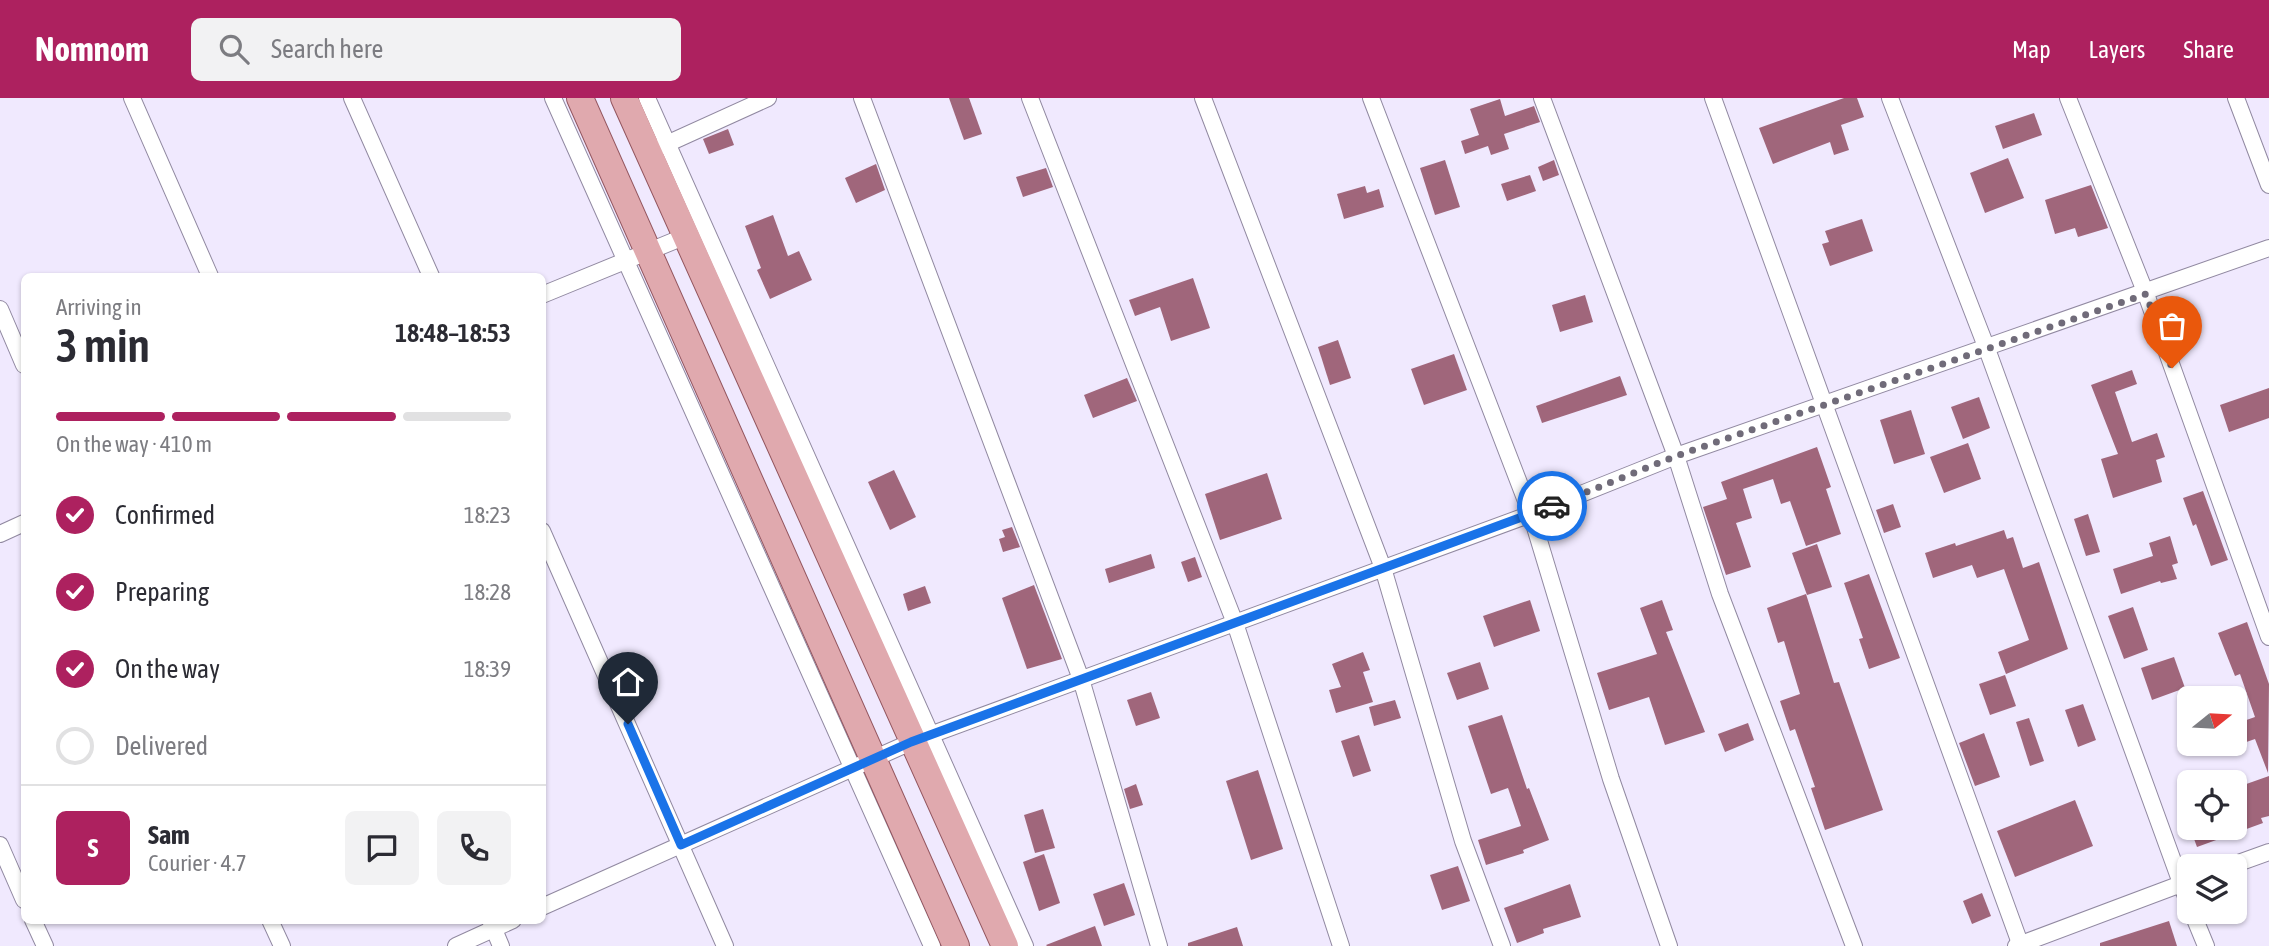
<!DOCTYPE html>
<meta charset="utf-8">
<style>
body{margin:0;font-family:"Asap Condensed",sans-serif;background:#f2f2f3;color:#2b2b33;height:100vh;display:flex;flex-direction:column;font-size:26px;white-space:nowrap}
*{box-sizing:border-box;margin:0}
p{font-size:23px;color:#7c7c81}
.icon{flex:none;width:38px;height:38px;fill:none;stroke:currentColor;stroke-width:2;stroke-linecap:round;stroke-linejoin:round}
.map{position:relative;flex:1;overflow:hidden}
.details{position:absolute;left:21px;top:175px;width:525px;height:651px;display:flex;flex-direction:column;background:#fff;border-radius:10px;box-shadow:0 2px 5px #0004}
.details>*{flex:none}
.needle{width:46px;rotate:72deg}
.buttons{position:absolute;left:2177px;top:588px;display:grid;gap:14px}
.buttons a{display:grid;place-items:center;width:70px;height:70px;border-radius:10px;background:#fff;box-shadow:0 2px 5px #0004;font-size:35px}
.pin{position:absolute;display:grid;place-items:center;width:60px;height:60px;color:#fff;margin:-72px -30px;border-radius:50% 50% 50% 0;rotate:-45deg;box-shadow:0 0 7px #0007}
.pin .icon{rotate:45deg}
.courier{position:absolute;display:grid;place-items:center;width:70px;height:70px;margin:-35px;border:5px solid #1a73e8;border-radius:50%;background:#fff;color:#222;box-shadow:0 2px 9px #0007}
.overview em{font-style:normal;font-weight:600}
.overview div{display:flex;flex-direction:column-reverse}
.overview{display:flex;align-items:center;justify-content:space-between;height:119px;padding:0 35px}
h1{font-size:46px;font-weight:600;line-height:52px}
.bar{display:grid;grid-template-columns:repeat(4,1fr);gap:10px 7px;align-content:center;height:84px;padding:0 35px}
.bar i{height:9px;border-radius:5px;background:#e1e1e2}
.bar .selected{background:#ad215f}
.bar p{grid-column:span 4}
.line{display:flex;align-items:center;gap:18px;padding:0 35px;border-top:2px solid #e1e1e2}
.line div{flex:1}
.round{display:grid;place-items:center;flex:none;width:74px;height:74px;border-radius:10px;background:#f2f2f3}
ol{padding:0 35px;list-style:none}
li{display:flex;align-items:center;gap:21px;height:77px}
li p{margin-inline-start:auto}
li .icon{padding:7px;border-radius:50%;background:#ad215f;color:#fff;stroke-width:4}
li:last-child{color:#7c7c81}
li i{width:38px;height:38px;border:4px solid #e1e1e2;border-radius:50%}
header{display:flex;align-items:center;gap:42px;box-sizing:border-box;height:98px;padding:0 35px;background:#ad215f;color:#fff}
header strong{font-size:33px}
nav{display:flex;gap:38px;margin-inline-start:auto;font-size:24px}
.search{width:490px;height:63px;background:#f2f2f3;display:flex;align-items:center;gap:18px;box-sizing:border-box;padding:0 24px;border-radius:10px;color:#7c7c81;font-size:26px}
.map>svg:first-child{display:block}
</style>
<header>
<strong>Nomnom</strong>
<div class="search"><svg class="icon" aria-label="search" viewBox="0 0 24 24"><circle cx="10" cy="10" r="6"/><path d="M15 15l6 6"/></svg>Search here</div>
<nav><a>Map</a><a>Layers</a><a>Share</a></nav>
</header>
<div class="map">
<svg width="2269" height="848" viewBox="0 0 2269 848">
<rect width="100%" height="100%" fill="#f0e9fe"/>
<!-- building -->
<g fill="#a0667b">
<polygon points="949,0 969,0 982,36 964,42"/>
<polygon points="1844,0 1857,0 1864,19 1841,27 1849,52 1834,57 1830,44 1773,66 1759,30"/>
<polygon points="1500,1 1505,18 1534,8 1540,24 1504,36 1509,51 1491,57 1488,48 1465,56 1461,43 1479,37 1470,11"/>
<polygon points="2034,15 2042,37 2003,51 1995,28"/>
<polygon points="728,31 734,47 709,56 703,41"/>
<polygon points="2008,60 2024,100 1985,115 1970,75"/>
<polygon points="1445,62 1460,109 1435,117 1420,70"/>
<polygon points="1554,62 1559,77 1543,83 1538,69"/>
<polygon points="876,66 885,92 856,105 845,80"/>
<polygon points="1046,70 1053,89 1023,99 1016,79"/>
<polygon points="1530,77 1536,93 1507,103 1501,86"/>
<polygon points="2091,87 2108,130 2078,139 2075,130 2055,136 2045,102"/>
<polygon points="1365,88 1367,95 1379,91 1384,109 1344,121 1337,96"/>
<polygon points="773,117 788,158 799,153 812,182 770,201 757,172 761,170 745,128"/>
<polygon points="1862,121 1873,153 1830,168 1822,146 1829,144 1825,133"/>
<polygon points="1193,180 1210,230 1171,243 1160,209 1135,218 1129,202"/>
<polygon points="1585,197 1593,224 1560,234 1552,207"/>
<polygon points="1338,242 1351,280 1330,287 1318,249"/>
<polygon points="1454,256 1467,292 1424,307 1411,271"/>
<polygon points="2132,272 2137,286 2115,294 2132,344 2157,335 2165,359 2156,362 2162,384 2113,400 2101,361 2118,356 2091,287"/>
<polygon points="1620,278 1627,297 1542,325 1536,308"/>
<polygon points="1127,280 1137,303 1093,320 1084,297"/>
<polygon points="2269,290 2269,320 2229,334 2220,307"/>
<polygon points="1979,299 1990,330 1963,341 1951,309"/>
<polygon points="1911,312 1925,356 1894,366 1880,322"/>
<polygon points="1968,345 1981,381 1944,395 1930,359"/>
<polygon points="1817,349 1831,389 1826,391 1841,436 1806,448 1790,403 1781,406 1773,381 1743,391 1752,420 1736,425 1751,469 1726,477 1703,409 1727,401 1721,384"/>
<polygon points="894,372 916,419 890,432 868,384"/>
<polygon points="1267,375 1282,421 1220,442 1205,396"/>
<polygon points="2203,393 2228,462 2211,468 2196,426 2193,428 2183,400"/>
<polygon points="1893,406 1901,429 1884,435 1876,412"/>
<polygon points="2088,416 2100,454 2086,458 2074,421"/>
<polygon points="1012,429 1020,449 1003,454 999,441 1005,439 1002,432"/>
<polygon points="2004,432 2007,441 2013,439 2023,470 2039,464 2068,551 2006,576 1998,554 2029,542 2004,471 1977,480 1972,467 1933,480 1925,455 1955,445 1956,448"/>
<polygon points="2170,438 2178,465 2172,467 2177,481 2161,485 2160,483 2121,496 2113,471 2153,458 2149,445"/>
<polygon points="1817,446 1832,489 1807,497 1792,455"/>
<polygon points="1151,456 1155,470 1109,485 1105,471"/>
<polygon points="1195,459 1202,479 1188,484 1181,464"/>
<polygon points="1869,476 1900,560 1869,571 1859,541 1863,540 1844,485"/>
<polygon points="1034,487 1062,561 1027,571 1002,500"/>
<polygon points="925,488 931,505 908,513 903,496"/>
<polygon points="1806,496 1834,585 1839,584 1883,712 1825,732 1811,690 1815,689 1795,631 1790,633 1780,603 1800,596 1784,543 1778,545 1767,510"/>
<polygon points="1530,502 1540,533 1494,549 1483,518"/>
<polygon points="1662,502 1673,532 1666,534 1705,634 1665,647 1649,599 1609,612 1597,575 1657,556 1640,510"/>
<polygon points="2133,509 2148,552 2124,561 2108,518"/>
<polygon points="2247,524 2269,586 2268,675 2255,641 2235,648 2235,626 2255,619 2240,576 2235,578 2218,535"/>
<polygon points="1363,554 1370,572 1363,574 1373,604 1336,615 1329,592 1341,589 1332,566"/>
<polygon points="2174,559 2185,590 2152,602 2141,570"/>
<polygon points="1480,564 1489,591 1457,602 1447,575"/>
<polygon points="2005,577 2016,608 1990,617 1979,586"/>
<polygon points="1151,594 1160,620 1136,628 1127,602"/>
<polygon points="1395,602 1401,620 1374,628 1369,609"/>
<polygon points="2083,606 2096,642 2078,649 2065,612"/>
<polygon points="1502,617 1527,691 1529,690 1549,742 1523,752 1524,755 1486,767 1478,742 1521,728 1508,690 1491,696 1468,628"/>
<polygon points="2029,620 2044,663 2030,668 2016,624"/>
<polygon points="1748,625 1754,642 1725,654 1718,636"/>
<polygon points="1984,635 2000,679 1975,688 1959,645"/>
<polygon points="1359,637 1371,673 1353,679 1341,643"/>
<polygon points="1258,672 1283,751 1251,762 1226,683"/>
<polygon points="2269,678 2269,718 2261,720 2263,725 2197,749 2190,730 2235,730 2235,690"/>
<polygon points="1136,686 1143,707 1130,711 1124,691"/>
<polygon points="2075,702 2093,748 2015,779 1997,733"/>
<polygon points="1043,711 1055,750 1035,755 1024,717"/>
<polygon points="1044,756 1060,805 1039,813 1023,764"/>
<polygon points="1458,768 1470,803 1442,812 1430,777"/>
<polygon points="1124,785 1135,817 1104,828 1093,796"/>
<polygon points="1570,786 1581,819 1543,831 1544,835 1517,845 1504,810"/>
<polygon points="1982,795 1991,818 1972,826 1963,803"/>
<polygon points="2169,823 2177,848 2100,848 2100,845"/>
<polygon points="1095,828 1102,848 1047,848 1046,847"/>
<polygon points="1237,829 1243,848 1188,848 1188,845"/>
</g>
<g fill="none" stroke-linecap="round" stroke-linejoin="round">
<defs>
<g id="street">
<polyline points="132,0 210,178"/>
<polyline points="352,0 431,178"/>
<polyline points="553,0 932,848"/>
<polyline points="647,0 1025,848"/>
<polyline points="862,0 1081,581 1159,848"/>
<polyline points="1030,0 1235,525 1341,848"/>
<polyline points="1203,0 1383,470 1463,743 1502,848"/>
<polyline points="1371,0 1531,416 1611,681 1669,848"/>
<polyline points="1542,0 1676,358 1720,496 1854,848"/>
<polyline points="1713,0 2021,848"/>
<polyline points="1890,0 1987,251 2189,807"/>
<polyline points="2068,0 2146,196 2269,539"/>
<polyline points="2236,0 2269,87"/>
<polyline points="660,49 768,0"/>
<polyline points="542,197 686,138"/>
<polyline points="0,211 24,267"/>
<polyline points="542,433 725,848"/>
<polyline points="0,436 24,425"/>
<polyline points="0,747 24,802"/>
<polyline points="2230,768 2269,754"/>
<polyline points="542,809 911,644 1531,416 1676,358 2269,150"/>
<polyline points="2192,814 2206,848"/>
<polyline points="33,822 45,848"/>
<polyline points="270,822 282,848"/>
<polyline points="490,822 501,848"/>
<polyline points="456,848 513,822"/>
<polyline points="2016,848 2189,783"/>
</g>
<g id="primary">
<polyline points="580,0 956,848"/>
<polyline points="624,0 1005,848"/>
</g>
</defs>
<!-- street casing -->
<use href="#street" stroke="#9189a1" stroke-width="18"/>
<!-- primary casing -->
<use href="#primary" stroke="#93565f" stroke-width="28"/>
<!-- street -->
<use href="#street" stroke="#fff" stroke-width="16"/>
<!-- primary -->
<use href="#primary" stroke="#e0a9ae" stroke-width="26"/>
</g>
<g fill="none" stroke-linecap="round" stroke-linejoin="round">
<!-- done -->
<polyline stroke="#706b79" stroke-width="7" stroke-dasharray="0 12.6" points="1552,408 1676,358 2146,196 2172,270"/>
<!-- route -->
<polyline stroke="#1a73e8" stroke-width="9" points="628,626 681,747 911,644 1552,408"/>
</g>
</svg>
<div class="buttons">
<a><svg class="needle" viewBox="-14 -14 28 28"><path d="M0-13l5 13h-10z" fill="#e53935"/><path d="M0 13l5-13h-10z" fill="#7c7c81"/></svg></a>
<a><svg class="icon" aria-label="locate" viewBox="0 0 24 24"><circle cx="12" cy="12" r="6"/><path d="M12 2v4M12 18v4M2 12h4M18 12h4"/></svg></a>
<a><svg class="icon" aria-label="layers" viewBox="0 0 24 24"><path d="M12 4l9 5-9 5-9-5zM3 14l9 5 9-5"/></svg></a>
</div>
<div class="pin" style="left:2172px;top:270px;background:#ea580c"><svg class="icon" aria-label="bag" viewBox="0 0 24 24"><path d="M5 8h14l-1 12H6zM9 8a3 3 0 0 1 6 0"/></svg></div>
<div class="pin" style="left:628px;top:626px;background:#1f2937"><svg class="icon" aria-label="home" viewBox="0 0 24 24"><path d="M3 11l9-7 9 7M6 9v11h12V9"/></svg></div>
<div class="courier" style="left:1552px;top:408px"><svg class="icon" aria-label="car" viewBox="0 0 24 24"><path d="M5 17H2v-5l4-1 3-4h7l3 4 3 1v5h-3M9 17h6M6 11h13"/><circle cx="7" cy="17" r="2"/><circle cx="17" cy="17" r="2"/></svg></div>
<section class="details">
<div class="overview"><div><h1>3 min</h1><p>Arriving in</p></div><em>18:48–18:53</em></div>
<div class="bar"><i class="selected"></i><i class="selected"></i><i class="selected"></i><i></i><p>On the way · 410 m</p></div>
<ol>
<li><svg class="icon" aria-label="check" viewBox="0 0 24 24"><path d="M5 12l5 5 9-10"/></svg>Confirmed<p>18:23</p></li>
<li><svg class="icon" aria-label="check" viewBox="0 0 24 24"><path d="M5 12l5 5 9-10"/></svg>Preparing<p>18:28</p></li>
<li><svg class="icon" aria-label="check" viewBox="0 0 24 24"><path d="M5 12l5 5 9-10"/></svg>On the way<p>18:39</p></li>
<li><i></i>Delivered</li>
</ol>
<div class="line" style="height:126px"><b class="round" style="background:#ad215f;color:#fff">S</b><div><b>Sam</b><p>Courier · 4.7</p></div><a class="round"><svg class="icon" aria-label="chat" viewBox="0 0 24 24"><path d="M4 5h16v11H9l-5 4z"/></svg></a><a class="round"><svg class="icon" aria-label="phone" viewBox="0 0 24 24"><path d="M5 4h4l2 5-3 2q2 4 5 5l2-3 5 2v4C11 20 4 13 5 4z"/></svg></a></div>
</section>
</div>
